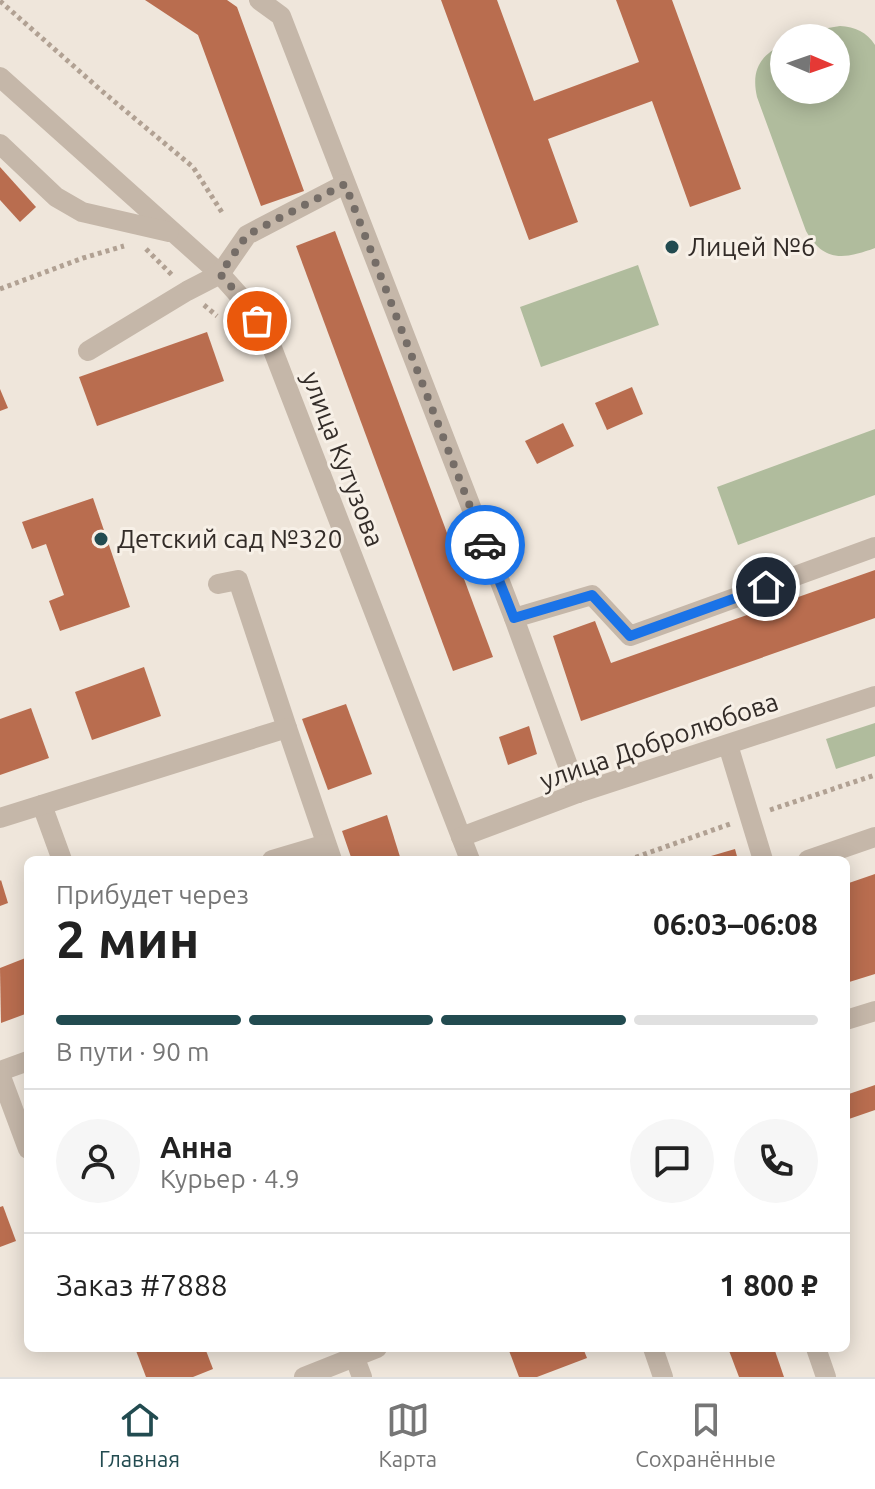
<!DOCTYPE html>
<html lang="ru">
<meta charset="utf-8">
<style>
body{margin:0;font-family:Ubuntu,sans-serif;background:#f6f6f6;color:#222;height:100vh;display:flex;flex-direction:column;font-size:30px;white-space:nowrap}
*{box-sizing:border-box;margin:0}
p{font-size:26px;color:#767676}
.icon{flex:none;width:44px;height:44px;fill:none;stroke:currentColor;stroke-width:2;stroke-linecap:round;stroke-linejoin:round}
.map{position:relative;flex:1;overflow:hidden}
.panel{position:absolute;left:24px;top:856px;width:826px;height:496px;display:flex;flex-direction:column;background:#fff;border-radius:12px;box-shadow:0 4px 20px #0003}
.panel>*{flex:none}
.needle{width:52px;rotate:92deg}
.buttons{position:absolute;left:770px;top:24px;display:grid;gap:16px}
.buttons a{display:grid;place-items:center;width:80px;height:80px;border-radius:50%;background:#fff;box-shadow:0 4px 20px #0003;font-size:40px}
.pin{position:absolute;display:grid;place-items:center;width:68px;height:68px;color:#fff;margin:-34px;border:4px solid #fff;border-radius:50%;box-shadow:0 2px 8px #0007}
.courier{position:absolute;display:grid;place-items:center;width:80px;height:80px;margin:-40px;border:6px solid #1a73e8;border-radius:50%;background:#fff;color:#222;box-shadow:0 2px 10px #0007}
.summary em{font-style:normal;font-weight:700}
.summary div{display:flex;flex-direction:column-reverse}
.summary{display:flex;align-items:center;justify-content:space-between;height:136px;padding:0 32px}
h1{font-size:52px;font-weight:700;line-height:60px}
.bar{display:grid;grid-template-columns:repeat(4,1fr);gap:12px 8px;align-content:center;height:96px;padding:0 32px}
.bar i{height:10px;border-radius:6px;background:#e0e0e0}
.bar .active{background:#224b50}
.bar p{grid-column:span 4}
.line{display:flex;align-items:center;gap:20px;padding:0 32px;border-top:2px solid #e0e0e0}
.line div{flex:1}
.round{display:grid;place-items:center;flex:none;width:84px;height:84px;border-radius:42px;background:#f6f6f6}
.dock{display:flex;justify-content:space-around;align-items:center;height:112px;border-top:2px solid #e0e0e0;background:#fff;font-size:22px;color:#767676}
.dock a{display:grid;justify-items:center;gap:4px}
.dock .active{color:#224b50}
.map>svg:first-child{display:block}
</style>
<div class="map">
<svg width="875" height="1377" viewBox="0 0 875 1377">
<rect width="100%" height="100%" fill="#efe6db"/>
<!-- green -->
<g fill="#b0bc9d">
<path d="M 840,26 C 855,27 867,32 875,45 L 875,248 C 845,259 824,263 806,231 L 757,97 C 751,70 760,55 784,44 L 784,90 L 836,90 L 836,38 L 800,38 L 828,28 Z"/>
<polygon points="638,265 659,325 541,367 520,307"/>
<polygon points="875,429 875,495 738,545 717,487"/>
<polygon points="875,723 875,756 836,769 826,739"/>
</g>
<!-- building -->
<g fill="#b96d4f">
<polygon points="145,0 227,0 237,7 304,191 261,206 198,35"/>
<polygon points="441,0 497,0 534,101 639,62 616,0 672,0 741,189 690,207 652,101 548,139 578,222 529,240"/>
<polygon points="0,167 36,207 20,222 0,200"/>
<polygon points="335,231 493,657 453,671 296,246"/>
<polygon points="207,332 224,381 97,426 79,377"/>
<polygon points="632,387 643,414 607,430 595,403"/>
<polygon points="0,389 8,408 0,411"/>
<polygon points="563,423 574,446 537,464 525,441"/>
<polygon points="93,498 130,607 60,631 49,601 64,595 46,544 32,549 22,522"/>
<polygon points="875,570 875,618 581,721 553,636 595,621 611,663"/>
<polygon points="144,667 161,716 92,740 75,692"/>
<polygon points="346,704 372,774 328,790 302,719"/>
<polygon points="31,708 49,758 0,775 0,719"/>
<polygon points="529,726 537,754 508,765 499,737"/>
<polygon points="387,815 401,860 352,860 342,831"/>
<polygon points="735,849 738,860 713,860 711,856"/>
<polygon points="875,874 875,974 846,983 846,884"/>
<polygon points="1,880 8,903 0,906 0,881"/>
<polygon points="28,957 28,1013 1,1023 0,968"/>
<polygon points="875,1085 875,1110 846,1120 846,1095"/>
<polygon points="3,1206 16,1241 0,1247 0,1207"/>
<polygon points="135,1348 205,1348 213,1369 193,1377 146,1377"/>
<polygon points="508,1348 583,1348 587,1358 537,1377 519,1377"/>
<polygon points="728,1348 774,1348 784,1377 739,1377"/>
</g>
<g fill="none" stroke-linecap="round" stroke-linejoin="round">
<!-- path -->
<g stroke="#b1a193" stroke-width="5" stroke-dasharray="4 4" stroke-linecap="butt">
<polyline points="0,1 103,92 193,167 223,214"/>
<polyline points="146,249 173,276"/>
<polyline points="0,289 83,258 124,246"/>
<polyline points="204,305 217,316"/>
<polyline points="770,810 875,775"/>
<polyline points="628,860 730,824"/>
</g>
<!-- minor -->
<g stroke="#c5b7a9" stroke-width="20">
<polyline points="259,0 281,16 514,618 578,793"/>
<polyline points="0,77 220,274 245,302 269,340 470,860"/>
<polyline points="0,144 56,197 82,212 169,232"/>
<polyline points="88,351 187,291 220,274 247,235 345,184"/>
<polyline points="218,584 238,580 287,728"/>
<polyline points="514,618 592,595 630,636 875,547"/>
<polyline points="728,745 763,860"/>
<polyline points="42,805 62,860"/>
<polyline points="0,818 287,728 332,860"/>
<polyline points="461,837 578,793 875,696"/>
<polyline points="272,860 326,844"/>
<polyline points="808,860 875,837"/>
<polyline points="846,1020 875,1011"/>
<polyline points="0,1071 28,1061"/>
<polyline points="0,1074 28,1149"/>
<polyline points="351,1348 362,1377"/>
<polyline points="653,1348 663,1377"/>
<polyline points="816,1348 826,1377"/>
<polyline points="304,1377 377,1348"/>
</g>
</g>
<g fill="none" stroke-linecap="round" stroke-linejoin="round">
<!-- done -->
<polyline stroke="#756d67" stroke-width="8" stroke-dasharray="0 14.4" points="257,321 245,302 220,274 247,235 345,184 485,545"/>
<!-- route -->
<polyline stroke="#1a73e8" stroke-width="10" points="485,545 514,618 592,595 630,636 766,587"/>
</g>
<!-- markers -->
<g fill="#224b50" stroke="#f7f0e7" stroke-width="3">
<circle cx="672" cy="247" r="8"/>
<circle cx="101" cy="539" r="8"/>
</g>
<g text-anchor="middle" stroke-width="6" stroke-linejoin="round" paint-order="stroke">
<!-- poi labels -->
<g font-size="26" fill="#332c28" stroke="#f7f0e7" text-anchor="start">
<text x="688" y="256">Лицей №6</text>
<text x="117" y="548">Детский сад №320</text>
</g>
<!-- street labels -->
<g font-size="26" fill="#332c28" stroke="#f7f0e7">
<text transform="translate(343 459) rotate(69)" y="9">улица Кутузова</text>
<text transform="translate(659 741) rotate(-19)" y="9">улица Добролюбова</text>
</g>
</g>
</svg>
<div class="buttons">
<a><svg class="needle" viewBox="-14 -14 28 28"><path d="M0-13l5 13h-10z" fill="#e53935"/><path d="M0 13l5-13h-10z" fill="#767676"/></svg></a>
</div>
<div class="pin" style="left:257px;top:321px;background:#ea580c"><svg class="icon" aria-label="bag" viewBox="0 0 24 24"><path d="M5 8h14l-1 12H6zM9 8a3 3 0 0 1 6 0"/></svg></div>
<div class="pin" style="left:766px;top:587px;background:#1f2937"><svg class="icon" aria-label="home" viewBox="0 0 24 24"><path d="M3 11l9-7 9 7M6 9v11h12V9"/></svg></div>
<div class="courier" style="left:485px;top:545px"><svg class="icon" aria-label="car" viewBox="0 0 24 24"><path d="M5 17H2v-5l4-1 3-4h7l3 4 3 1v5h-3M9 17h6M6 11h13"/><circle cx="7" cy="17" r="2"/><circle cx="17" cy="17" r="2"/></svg></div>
<section class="panel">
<div class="summary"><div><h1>2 мин</h1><p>Прибудет через</p></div><em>06:03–06:08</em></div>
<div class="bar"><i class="active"></i><i class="active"></i><i class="active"></i><i></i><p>В пути · 90 m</p></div>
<div class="line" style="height:144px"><a class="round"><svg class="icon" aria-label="person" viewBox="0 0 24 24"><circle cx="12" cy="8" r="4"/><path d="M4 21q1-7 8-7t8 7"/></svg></a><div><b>Анна</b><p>Курьер · 4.9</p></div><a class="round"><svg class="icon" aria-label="chat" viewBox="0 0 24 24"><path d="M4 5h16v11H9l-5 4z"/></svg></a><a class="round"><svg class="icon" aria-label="phone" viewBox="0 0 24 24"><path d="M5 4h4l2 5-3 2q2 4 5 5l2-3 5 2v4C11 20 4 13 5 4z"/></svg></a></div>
<div class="line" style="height:104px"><div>Заказ #7888</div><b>1 800 ₽</b></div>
</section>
</div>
<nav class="dock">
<a class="active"><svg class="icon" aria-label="home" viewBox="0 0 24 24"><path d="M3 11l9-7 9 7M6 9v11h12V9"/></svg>Главная</a>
<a><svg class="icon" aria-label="map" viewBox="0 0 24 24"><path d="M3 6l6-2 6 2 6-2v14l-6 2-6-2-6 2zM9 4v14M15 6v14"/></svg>Карта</a>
<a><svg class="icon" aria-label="saved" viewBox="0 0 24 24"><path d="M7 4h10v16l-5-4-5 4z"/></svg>Сохранённые</a>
</nav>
